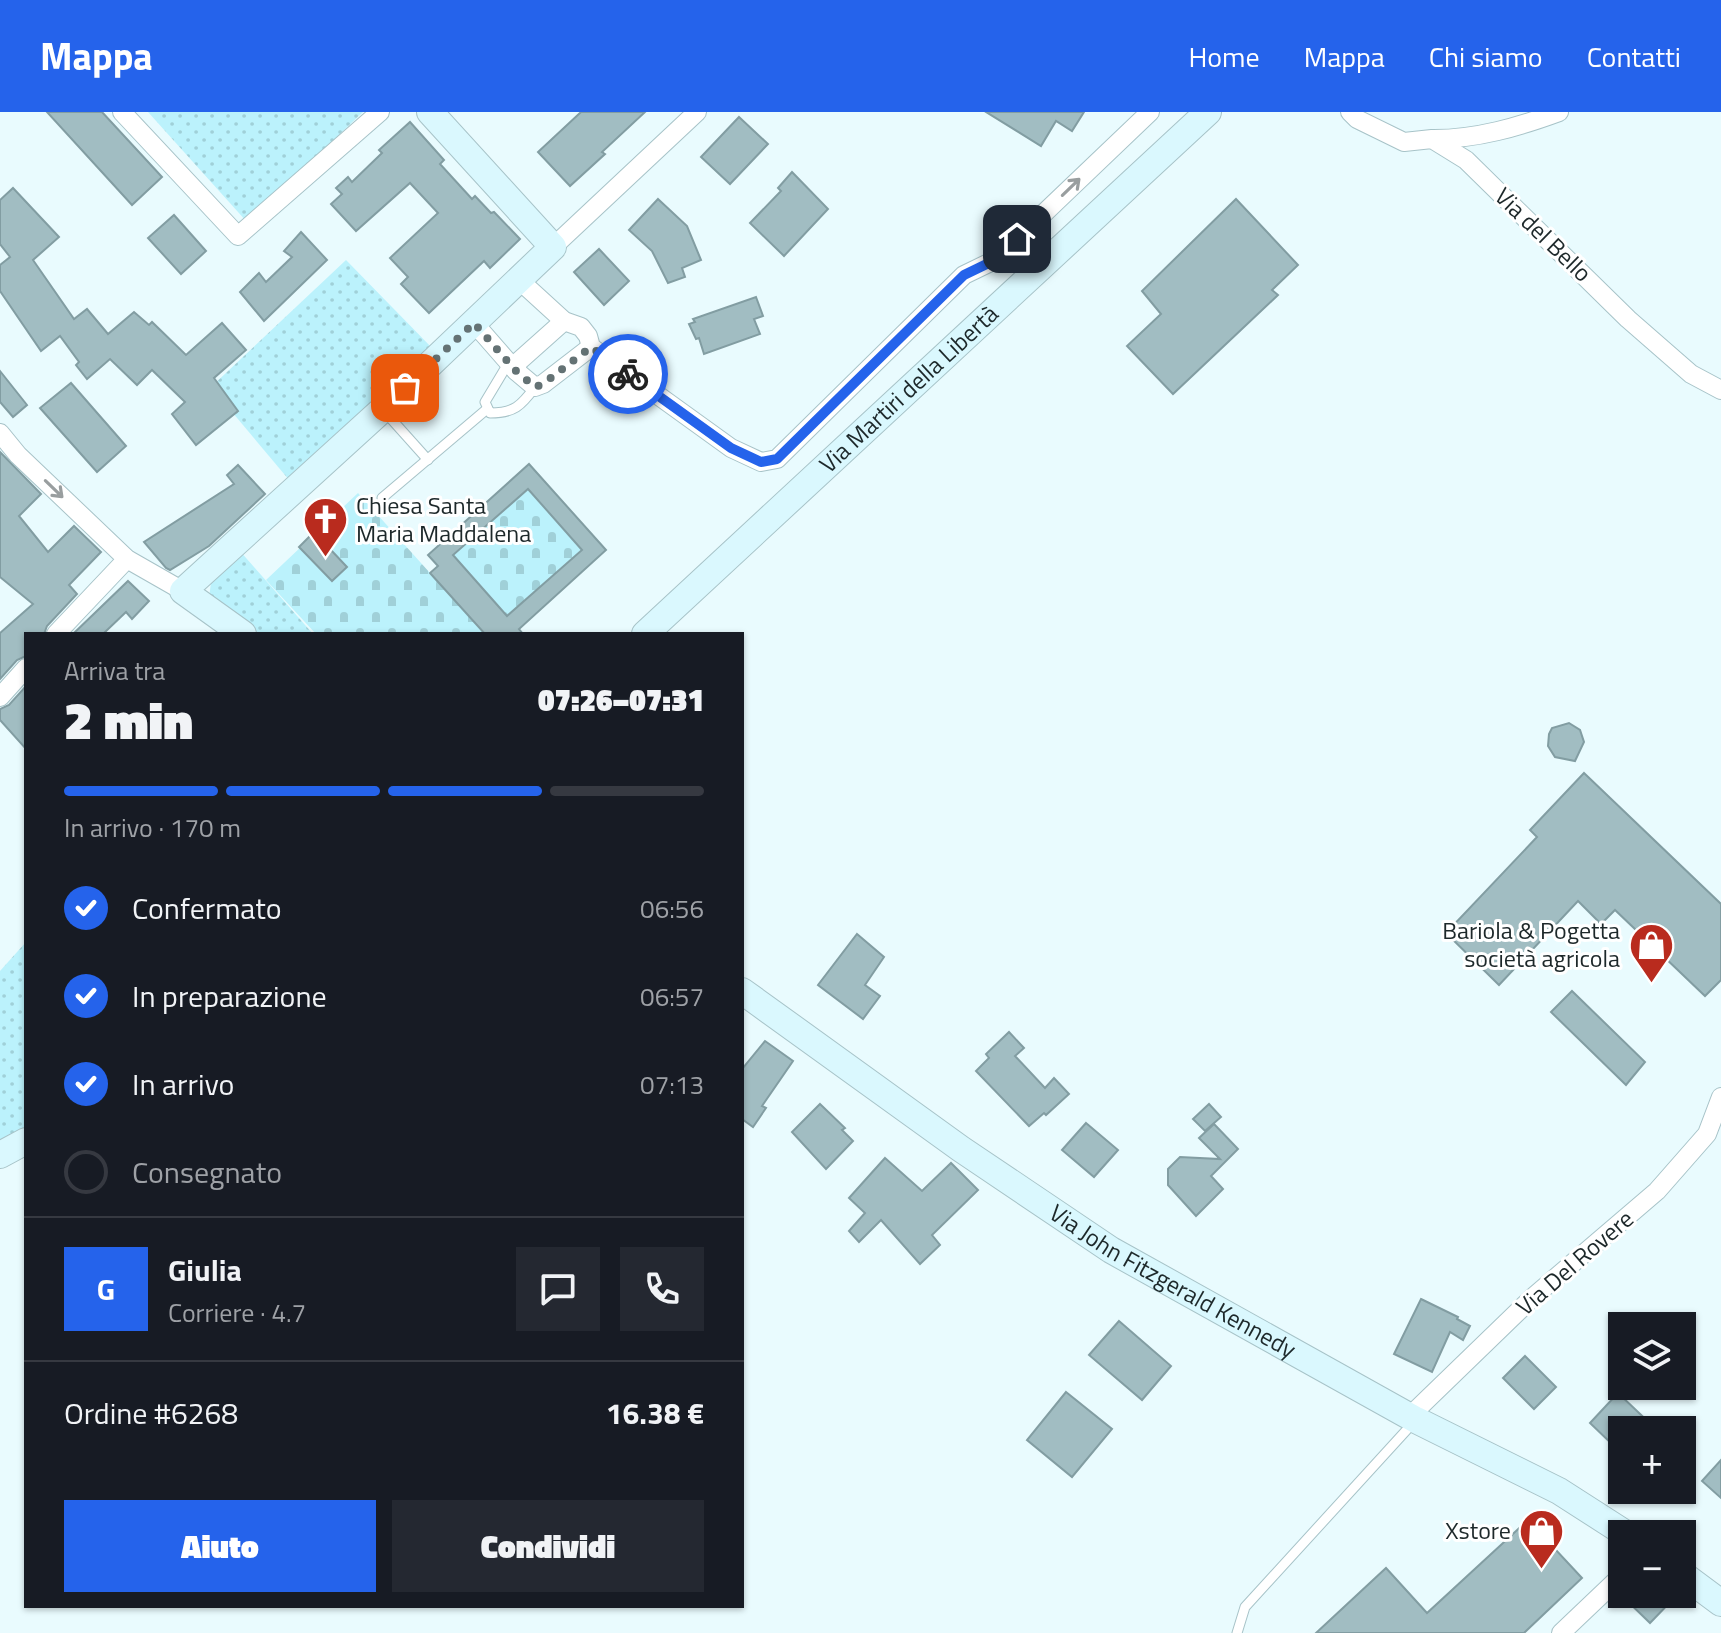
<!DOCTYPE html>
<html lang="it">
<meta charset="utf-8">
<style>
body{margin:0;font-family:"Titillium Web",sans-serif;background:#242831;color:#f1f3f6;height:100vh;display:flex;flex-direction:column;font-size:30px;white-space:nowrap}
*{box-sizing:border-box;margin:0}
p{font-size:26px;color:#9ea1a6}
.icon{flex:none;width:44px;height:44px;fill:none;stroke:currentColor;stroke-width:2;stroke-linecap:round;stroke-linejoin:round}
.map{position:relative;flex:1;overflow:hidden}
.panel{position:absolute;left:24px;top:520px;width:720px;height:976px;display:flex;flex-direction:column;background:#171b24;border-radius:0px;box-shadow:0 2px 6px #0004}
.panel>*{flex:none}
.fabs{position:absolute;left:1608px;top:1200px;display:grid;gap:16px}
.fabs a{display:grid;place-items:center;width:88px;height:88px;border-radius:0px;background:#171b24;box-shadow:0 2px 6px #0004;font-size:40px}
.pin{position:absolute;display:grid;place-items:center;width:68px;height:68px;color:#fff;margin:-34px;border-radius:16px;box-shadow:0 4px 12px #0006}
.courier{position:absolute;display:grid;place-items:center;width:80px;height:80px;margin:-40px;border:6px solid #2563eb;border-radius:50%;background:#fff;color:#222;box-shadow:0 2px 10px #0007}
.overview em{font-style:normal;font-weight:800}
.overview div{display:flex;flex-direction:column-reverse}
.overview{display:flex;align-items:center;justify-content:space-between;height:136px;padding:0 40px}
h1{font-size:52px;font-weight:800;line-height:60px}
.bar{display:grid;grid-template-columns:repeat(4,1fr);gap:12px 8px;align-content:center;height:96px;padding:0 40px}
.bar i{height:10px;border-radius:6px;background:#363941}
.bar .selected{background:#2563eb}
.bar p{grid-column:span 4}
.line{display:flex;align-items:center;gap:20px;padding:0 40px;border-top:2px solid #363941}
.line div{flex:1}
.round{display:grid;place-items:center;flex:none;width:84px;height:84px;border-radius:0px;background:#242831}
ol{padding:0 40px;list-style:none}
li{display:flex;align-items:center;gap:24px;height:88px}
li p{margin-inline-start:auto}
li .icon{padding:8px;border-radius:50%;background:#2563eb;color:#fff;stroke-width:4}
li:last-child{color:#9ea1a6}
li i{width:44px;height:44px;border:4px solid #363941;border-radius:50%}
.button{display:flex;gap:16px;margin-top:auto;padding:16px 40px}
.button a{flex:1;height:92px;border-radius:0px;background:#2563eb;color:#fff;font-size:32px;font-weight:800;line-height:92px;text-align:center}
.button a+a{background:#242831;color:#f1f3f6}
header{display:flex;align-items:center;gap:48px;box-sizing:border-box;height:112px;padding:0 40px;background:#2563eb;color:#fff}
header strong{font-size:38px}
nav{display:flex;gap:44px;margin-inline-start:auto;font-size:28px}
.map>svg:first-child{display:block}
</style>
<header>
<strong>Mappa</strong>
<nav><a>Home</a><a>Mappa</a><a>Chi siamo</a><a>Contatti</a></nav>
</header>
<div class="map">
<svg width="1721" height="1521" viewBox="0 0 1721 1521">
<defs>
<pattern id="green-dots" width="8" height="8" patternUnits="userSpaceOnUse" patternTransform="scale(2)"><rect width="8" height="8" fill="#bbf2fc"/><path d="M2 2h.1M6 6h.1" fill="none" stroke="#a0d0d8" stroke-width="1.8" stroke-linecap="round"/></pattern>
<pattern id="cemetery-stones" width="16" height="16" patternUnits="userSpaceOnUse" patternTransform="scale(2)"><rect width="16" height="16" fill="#bbf2fc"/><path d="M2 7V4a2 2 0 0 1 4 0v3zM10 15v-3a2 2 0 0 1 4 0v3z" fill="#a0d0d8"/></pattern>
</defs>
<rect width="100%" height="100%" fill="#e9fbfe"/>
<!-- green -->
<g fill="url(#green-dots)">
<polygon points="148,0 363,0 247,110"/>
<polygon points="346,148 434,238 290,369 211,275"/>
<polygon points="239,438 313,522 260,522 209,486 212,463"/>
<polygon points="26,830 26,1016 0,1028 0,859"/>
</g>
<!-- cemetery -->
<polygon fill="url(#cemetery-stones)" points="529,352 606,438 513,522 316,522 266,468 358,381 430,461 437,454 428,443"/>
<!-- building -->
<g fill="#a1bdc2" stroke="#829da2" stroke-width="2" fill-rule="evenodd">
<polygon points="47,0 102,0 162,65 132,93"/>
<polygon points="581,0 645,0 602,40 605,42 570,74 538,40"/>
<polygon points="986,0 1084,0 1072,19 1056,9 1041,34"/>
<polygon points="739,5 768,32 730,72 701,45"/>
<polygon points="410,10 444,48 440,52 472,87 475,84 491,101 494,100 520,127 490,156 484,149 429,201 401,172 408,165 390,146 438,101 410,71 356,119 331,92 342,82 336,76 348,65 352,70 382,41 379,38"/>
<polygon points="792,60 828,97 784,144 750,111 781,79 778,76"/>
<polygon points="13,76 59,125 33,148 74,207 87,197 108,222 134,200 149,213 152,210 186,243 222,211 246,238 214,266 238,299 196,333 172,302 185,290 152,258 137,273 110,247 87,267 76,253 79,250 60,224 41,239 0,179 0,153 10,145 0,132 0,88"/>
<polygon points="658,87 687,114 701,148 682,156 685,165 668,171 652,139 629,118"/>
<polygon points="1236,87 1298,153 1272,178 1278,183 1173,282 1127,234 1161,202 1142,179"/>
<polygon points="174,103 206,139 181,162 148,126"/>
<polygon points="301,120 327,148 264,209 240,180 259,161 266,170 292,145 284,139"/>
<polygon points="599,137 629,169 604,193 574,160"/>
<polygon points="756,185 763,204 754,207 760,222 704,242 699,226 696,227 689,212 695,210 693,207"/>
<polygon points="0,259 27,293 13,305 0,290"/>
<polygon points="71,271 126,334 97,360 40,296"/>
<polygon points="0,340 41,382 19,404 48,440 74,414 101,440 69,473 77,482 47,514 44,522 26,522 26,544 17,548 0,567 0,521 33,492 0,465"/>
<path d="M 529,352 L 606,438 L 519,517 L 523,522 L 485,522 L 430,461 L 438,454 L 428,443 ZM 528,377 L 582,438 L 507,504 L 453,443 Z"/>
<polygon points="238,353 265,382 209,434 170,458 166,456 144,430 234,372 227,363"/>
<polygon points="314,420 347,455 332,469 299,435"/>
<polygon points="128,469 149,489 132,507 126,500 103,522 73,522"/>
<polygon points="26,574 26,637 0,608 0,597 9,593"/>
<polygon points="1569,611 1580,618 1584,630 1575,649 1555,645 1548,634 1549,622 1552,616"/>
<polygon points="1584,661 1721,792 1721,868 1705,884 1615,798 1601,812 1578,789 1499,873 1446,821 1537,725 1530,718"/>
<polygon points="857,822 884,845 865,873 880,884 863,907 818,873"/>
<polygon points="1572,879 1645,950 1626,973 1551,900"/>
<polygon points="1009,920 1024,936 1015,944 1045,976 1054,966 1069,982 1046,1003 1044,1001 1029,1014 976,959 989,946 986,942"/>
<polygon points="765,929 793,949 762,994 766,996 753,1015 742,1007 742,957"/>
<polygon points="820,992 845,1016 842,1018 853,1029 826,1057 792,1020"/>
<polygon points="1209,992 1221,1005 1205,1019 1193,1007"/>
<polygon points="1086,1011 1118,1038 1094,1065 1062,1038"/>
<polygon points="1214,1012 1238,1037 1211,1064 1223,1077 1196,1104 1168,1073 1168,1057 1180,1045 1220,1047 1199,1026"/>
<polygon points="885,1046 922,1079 951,1051 978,1078 932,1123 940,1133 920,1152 881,1108 859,1130 849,1119 865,1101 849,1086"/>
<polygon points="1421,1187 1458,1205 1457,1207 1470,1214 1463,1228 1450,1220 1432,1260 1394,1242"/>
<polygon points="1119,1209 1171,1254 1142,1288 1089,1243"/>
<polygon points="1525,1244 1556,1275 1534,1297 1503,1266"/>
<polygon points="1066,1280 1112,1317 1072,1365 1027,1328"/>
<polygon points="1618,1281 1657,1318 1622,1318 1622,1325 1614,1334 1590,1311"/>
<polygon points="1721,1348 1721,1386 1702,1369"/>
<polygon points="1528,1408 1582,1466 1524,1521 1316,1521 1386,1456 1427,1501"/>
<polygon points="1620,1482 1678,1482 1650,1511"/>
</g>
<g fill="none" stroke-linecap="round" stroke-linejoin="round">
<defs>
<g id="lane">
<path d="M 509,250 L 485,290 L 490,301 C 514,301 521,294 535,275"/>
<polyline points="385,300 428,348"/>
<polyline points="382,386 487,297"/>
<polyline points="1237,1521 1245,1495 1413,1311"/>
</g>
<g id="street">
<polyline points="122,0 238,124 380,0"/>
<polyline points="1350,0 1357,7 1404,30 1432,27 1466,48 1628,207 1691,262 1721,278"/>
<path d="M 1434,27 C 1477,27 1518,15 1559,0"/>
<polyline points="553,135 697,0"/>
<polyline points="518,167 564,209 581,215 588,224 591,235 731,336 761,350 777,347 964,163 995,148 1150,0"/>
<polyline points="564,209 518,250 516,259 535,275 543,272 591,235"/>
<polyline points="474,211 516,259"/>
<polyline points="0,321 18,343 127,447 183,479"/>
<polyline points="56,522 127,447"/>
<polyline points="0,585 26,556"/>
<polyline points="1410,1304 1532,1186 1657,1079 1707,1022 1721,985"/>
<polyline points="1561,1521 1622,1463"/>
</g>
<g id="secondary">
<polyline points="243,522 183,479 383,297 553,135 430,0"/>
<path id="s1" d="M 645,522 L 1208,0"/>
<path id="s2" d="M 742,879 L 961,1037 L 1111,1138 L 1416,1308 L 1559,1379 L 1626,1422"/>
<polyline points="0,1043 26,1029"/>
<polyline points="1682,1462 1721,1491"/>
</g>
</defs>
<!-- lane casing -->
<use href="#lane" stroke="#a7c3c8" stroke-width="11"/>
<!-- street casing -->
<use href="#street" stroke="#a7c3c8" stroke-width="20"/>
<!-- secondary casing -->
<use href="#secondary" stroke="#a7c3c8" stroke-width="28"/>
<!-- lane -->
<use href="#lane" stroke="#fff" stroke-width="9"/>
<!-- street -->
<use href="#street" stroke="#fff" stroke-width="18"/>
<!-- secondary -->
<use href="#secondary" stroke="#daf8fe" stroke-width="26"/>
</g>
<!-- one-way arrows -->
<defs><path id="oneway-shaft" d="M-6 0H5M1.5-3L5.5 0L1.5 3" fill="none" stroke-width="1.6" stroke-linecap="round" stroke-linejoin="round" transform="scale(2)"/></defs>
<g stroke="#999e9f">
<use href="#oneway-shaft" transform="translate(1071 75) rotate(-44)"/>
<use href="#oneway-shaft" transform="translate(54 377) rotate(44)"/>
</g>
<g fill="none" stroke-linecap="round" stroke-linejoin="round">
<!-- done -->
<polyline stroke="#647274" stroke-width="8" stroke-dasharray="0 14.4" points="405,276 474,211 516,259 535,275 543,272 591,235 628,262"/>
<!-- route -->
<polyline stroke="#2563eb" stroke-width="10" points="628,262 731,336 761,350 777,347 964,163 995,148 1017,127"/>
</g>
<!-- icons -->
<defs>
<symbol id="church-pin" viewBox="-11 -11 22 30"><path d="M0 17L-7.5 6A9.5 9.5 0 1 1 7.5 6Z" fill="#b92b1e" stroke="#fff"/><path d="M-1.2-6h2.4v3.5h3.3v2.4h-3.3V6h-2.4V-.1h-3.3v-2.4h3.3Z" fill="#fff"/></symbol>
<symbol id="shop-pin" viewBox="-11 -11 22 30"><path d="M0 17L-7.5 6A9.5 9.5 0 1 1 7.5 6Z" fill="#b92b1e" stroke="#fff"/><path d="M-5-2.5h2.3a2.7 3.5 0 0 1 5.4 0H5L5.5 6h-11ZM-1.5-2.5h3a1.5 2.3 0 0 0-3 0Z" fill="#fff"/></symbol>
</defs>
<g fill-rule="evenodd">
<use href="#church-pin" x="300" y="382" width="51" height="69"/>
<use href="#shop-pin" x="1626" y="808" width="51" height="69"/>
<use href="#shop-pin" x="1516" y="1394" width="51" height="69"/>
</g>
<g text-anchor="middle" stroke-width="6" stroke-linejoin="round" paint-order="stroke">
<!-- street labels -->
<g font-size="24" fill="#1d282a" stroke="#fff">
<text transform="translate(1543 123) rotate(44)" y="8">Via del Bello</text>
<text dy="8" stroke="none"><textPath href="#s1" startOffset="360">Via Martiri della Libertà</textPath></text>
<text transform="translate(1575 1151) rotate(-41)" y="8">Via Del Rovere</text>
<text dy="8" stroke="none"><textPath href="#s2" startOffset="520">Via John Fitzgerald Kennedy</textPath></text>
</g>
<!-- poi labels -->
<g font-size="24" fill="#1d282a" stroke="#fff" text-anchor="end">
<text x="356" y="402" text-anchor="start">Chiesa Santa<tspan x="356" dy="28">Maria Maddalena</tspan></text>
<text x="1620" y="827">Bariola &amp; Pogetta<tspan x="1620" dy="28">società agricola</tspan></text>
<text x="1511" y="1427">Xstore</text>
</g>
</g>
</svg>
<div class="fabs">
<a><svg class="icon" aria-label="layers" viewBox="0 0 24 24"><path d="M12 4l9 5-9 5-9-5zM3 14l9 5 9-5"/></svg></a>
<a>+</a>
<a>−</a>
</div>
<div class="pin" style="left:405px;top:276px;background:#ea580c"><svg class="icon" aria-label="bag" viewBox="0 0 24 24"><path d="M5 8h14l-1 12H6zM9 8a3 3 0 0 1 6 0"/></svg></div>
<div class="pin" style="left:1017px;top:127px;background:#1f2937"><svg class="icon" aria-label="home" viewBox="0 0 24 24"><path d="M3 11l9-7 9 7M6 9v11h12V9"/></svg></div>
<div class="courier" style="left:628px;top:262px"><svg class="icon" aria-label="bike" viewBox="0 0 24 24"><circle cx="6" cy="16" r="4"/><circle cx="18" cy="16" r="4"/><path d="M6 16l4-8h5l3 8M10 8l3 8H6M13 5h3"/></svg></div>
<section class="panel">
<div class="overview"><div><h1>2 min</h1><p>Arriva tra</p></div><em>07:26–07:31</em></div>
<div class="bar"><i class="selected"></i><i class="selected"></i><i class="selected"></i><i></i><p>In arrivo · 170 m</p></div>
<ol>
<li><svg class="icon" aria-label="check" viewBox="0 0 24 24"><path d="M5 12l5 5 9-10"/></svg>Confermato<p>06:56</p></li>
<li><svg class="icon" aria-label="check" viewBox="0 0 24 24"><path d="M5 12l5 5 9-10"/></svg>In preparazione<p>06:57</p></li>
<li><svg class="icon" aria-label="check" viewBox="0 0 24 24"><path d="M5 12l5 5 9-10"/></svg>In arrivo<p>07:13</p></li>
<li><i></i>Consegnato</li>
</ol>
<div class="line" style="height:144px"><b class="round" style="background:#2563eb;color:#fff">G</b><div><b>Giulia</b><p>Corriere · 4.7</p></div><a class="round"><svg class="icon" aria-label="chat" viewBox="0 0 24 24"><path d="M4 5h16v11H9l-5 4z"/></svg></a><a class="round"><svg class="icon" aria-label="phone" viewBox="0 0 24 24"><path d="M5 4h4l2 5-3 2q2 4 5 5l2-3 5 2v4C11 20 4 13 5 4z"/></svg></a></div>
<div class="line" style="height:104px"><div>Ordine #6268</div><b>16.38 €</b></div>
<div class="button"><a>Aiuto</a><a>Condividi</a></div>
</section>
</div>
